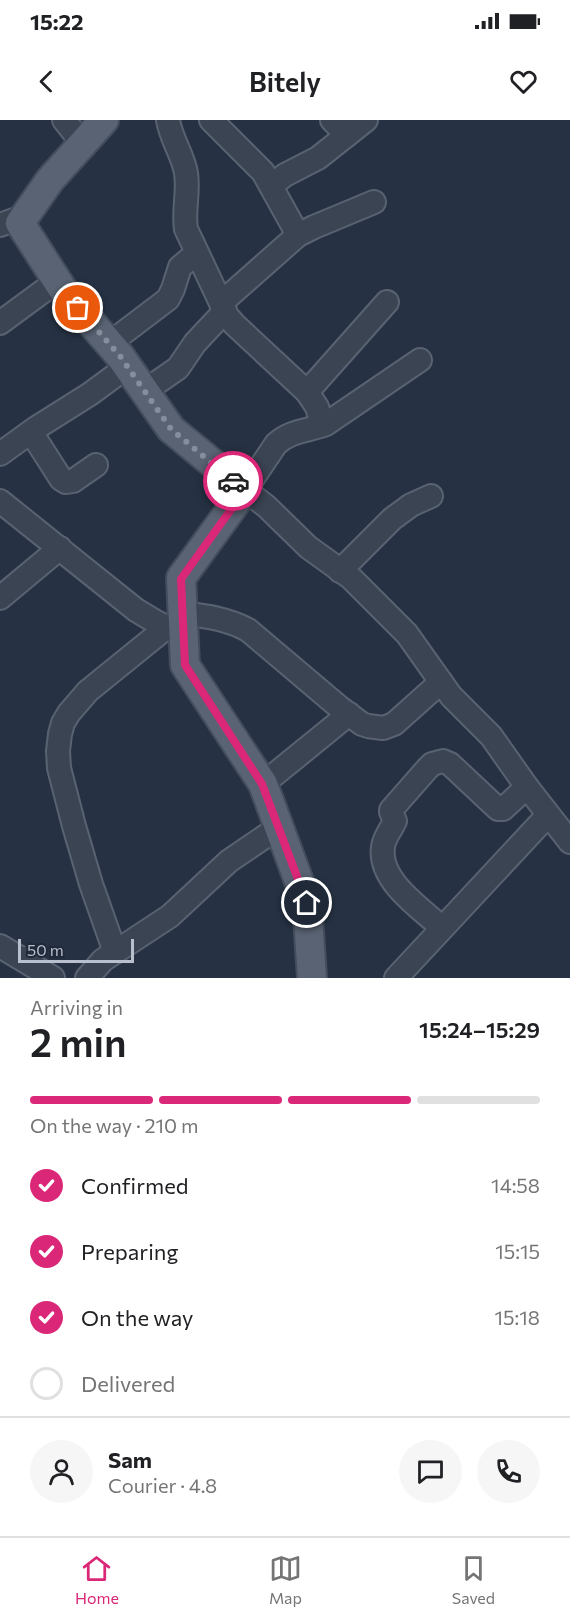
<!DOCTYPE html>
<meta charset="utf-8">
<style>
body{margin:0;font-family:Commissioner,sans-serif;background:#f6f6f6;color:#202124;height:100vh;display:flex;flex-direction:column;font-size:22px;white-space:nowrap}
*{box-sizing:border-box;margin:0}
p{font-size:20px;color:#757577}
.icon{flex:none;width:33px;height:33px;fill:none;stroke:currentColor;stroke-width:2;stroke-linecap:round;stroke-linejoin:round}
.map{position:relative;height:858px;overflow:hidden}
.side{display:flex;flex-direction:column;background:#fff;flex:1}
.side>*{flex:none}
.scale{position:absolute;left:18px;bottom:15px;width:116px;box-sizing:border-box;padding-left:6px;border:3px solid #b8bfcd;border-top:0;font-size:16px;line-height:21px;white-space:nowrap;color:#b8bfcd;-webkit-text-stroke:4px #1f2939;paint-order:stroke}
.pin{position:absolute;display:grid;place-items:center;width:51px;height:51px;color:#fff;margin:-26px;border:3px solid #fff;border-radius:50%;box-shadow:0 2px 6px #0007}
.courier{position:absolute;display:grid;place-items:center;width:60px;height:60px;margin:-30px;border:4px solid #db2777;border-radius:50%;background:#fff;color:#222;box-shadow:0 2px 8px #0007}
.headline em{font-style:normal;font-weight:600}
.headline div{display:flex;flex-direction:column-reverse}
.headline{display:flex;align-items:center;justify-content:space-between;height:102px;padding:0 30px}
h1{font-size:39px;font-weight:600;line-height:45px}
.bar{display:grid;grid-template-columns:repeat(4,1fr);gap:9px 6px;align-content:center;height:72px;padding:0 30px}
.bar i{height:8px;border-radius:4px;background:#e0e0e0}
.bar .current{background:#db2777}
.bar p{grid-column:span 4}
.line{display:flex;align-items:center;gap:15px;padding:0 30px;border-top:2px solid #e0e0e0}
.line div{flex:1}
.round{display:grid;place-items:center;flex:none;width:63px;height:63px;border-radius:32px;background:#f6f6f6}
ol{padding:0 30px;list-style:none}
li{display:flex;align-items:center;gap:18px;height:66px}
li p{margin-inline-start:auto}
li .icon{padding:6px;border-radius:50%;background:#db2777;color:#fff;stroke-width:4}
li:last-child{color:#757577}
li i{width:33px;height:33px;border:3px solid #e0e0e0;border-radius:50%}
.status{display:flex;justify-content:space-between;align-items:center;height:42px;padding:0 30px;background:#fff;direction:ltr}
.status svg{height:16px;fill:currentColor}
header{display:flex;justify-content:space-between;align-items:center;height:78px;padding:0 30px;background:#fff;font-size:27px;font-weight:600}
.menu{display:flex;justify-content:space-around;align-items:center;height:84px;border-top:2px solid #e0e0e0;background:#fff;font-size:16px;color:#757577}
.menu a{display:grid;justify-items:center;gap:3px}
.menu .current{color:#db2777}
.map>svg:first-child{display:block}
</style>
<div class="status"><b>15:22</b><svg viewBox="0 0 49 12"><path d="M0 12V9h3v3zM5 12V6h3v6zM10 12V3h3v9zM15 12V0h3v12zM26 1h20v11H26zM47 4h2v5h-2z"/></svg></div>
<header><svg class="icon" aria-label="back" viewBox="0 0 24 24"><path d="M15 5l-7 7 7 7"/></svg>Bitely<svg class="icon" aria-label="heart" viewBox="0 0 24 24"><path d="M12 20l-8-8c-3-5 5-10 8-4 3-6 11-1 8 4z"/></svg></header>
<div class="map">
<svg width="570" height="858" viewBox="0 0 570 858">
<rect width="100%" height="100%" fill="#263244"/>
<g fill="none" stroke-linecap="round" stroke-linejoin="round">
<defs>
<g id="minor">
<polyline points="64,0 83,24"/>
<path d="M 168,0 C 171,19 183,35 186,53 C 189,72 183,91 186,109 L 227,196 L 235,205 L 307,272 L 317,287 L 322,305"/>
<polyline points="211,0 263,52 298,115"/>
<polyline points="332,0 347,15"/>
<polyline points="272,65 285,55 318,38 366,0"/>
<polyline points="0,105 25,96"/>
<polyline points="221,183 298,115 314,107 374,82"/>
<polyline points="0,203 57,161"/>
<polyline points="110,223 168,179 173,169 180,147 197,133"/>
<path d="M 420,240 L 326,304 C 309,311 291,310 276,324 L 245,370 L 266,386 L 308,427 L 351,458 L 407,514 L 451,576 L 491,616 L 527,667 L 570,722"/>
<polyline points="145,271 178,248 195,223 225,191"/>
<polyline points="307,272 387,182"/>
<polyline points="31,312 61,359 66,362 73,361 96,345"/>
<polyline points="0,334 36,308 90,274 128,246"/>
<polyline points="0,381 136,490 156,502 179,513"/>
<polyline points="340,451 392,399 411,385 431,376"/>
<polyline points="0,478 60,428"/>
<path d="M 182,493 C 206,496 228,499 248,510 L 339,587 L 362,604 L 368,606 L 383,608 L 394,604 L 441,562"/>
<polyline points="263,664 349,594"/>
<path d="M 442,808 C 421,788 378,761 383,727 C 384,717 391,710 395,701 L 391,692 L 391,690 L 427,649 L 432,644 L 443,641 L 450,644 L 498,689 L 503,689 L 527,667"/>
<polyline points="0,826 53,858"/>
<polyline points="115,832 91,764 74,706 59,648 58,631 60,614 63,603 69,593 88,571 167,507"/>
<polyline points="87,858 103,840 170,796 229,741 279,707"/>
<polyline points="396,858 548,695"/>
</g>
<polyline id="major" points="104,0 50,60 20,103 63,170 120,236 171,309 245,370 181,458 185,545 263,664 307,783 312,858"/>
</defs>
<!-- minor casing -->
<use href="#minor" stroke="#596271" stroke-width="26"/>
<!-- major casing -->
<use href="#major" stroke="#444d5d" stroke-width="32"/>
<!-- minor -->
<use href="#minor" stroke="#3b4453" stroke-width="22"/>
<!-- major -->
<use href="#major" stroke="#596373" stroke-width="28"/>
</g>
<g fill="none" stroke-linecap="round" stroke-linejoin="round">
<!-- done -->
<polyline stroke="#858e9d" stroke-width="6" stroke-dasharray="0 10.8" points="78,188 120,236 171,309 233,361"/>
<!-- route -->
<polyline stroke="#db2777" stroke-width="8" points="233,361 245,370 181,459 185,545 262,664 307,783"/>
</g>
</svg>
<div class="scale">50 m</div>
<div class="pin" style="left:78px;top:188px;background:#ea580c"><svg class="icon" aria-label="bag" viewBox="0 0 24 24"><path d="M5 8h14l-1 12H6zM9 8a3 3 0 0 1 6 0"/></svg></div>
<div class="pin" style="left:307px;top:783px;background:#1f2937"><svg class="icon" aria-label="home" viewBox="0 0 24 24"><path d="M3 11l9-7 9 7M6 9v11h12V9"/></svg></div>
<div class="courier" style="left:233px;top:361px"><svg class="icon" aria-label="car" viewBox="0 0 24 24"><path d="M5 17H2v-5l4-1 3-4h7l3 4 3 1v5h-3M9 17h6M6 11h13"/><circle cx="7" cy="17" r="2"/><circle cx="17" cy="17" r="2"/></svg></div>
</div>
<section class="side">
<div class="headline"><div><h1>2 min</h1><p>Arriving in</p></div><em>15:24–15:29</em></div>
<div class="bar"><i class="current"></i><i class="current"></i><i class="current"></i><i></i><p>On the way · 210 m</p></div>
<ol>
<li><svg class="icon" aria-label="check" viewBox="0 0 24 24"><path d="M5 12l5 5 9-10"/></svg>Confirmed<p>14:58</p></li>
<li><svg class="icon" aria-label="check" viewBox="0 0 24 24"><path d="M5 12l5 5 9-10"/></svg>Preparing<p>15:15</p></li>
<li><svg class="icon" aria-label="check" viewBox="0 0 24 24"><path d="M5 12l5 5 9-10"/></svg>On the way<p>15:18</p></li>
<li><i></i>Delivered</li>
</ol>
<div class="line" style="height:108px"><a class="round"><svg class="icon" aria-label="person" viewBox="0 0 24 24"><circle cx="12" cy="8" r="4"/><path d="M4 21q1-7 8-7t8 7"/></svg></a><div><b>Sam</b><p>Courier · 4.8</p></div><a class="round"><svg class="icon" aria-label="chat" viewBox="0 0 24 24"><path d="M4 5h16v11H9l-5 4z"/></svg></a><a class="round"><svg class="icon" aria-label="phone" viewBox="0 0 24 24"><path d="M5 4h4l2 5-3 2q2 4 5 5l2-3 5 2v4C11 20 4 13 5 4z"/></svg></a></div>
</section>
<nav class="menu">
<a class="current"><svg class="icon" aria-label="home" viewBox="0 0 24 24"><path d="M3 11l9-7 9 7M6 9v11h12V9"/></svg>Home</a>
<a><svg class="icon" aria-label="map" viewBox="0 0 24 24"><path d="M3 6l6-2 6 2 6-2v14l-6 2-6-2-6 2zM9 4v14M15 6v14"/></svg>Map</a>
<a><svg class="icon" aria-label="saved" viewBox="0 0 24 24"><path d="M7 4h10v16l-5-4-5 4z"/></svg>Saved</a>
</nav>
